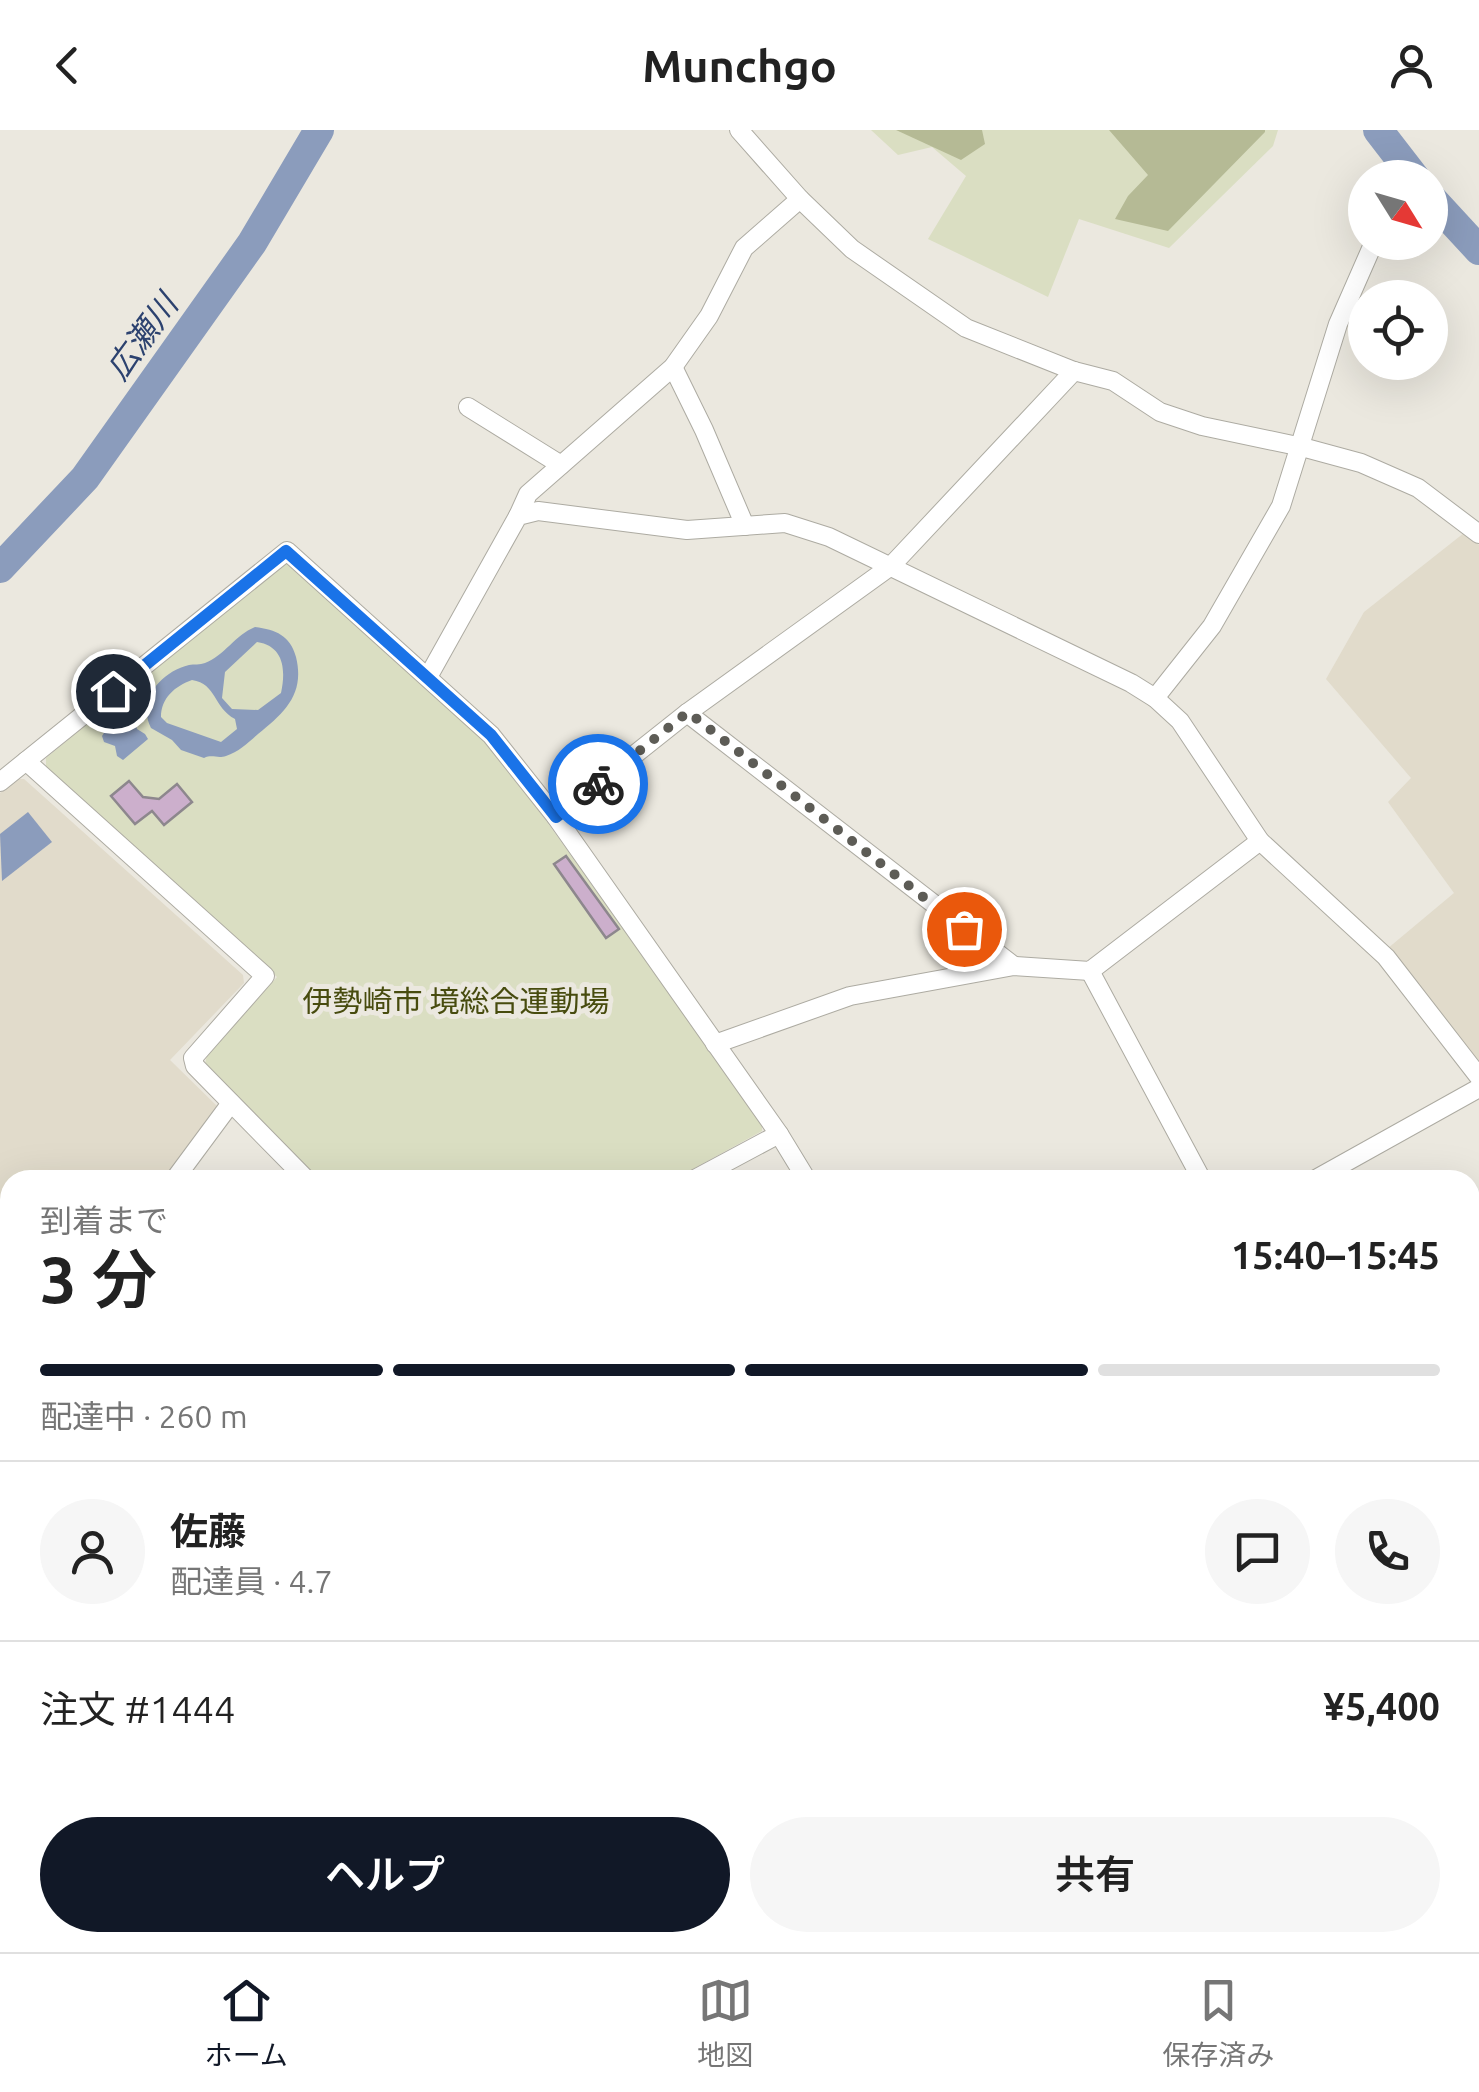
<!DOCTYPE html>
<html lang="ja">
<meta charset="utf-8">
<style>
body{margin:0;font-family:Ubuntu,"Noto Sans JP",sans-serif;background:#f6f6f6;color:#222;height:100vh;display:flex;flex-direction:column;font-size:38px;white-space:nowrap}
*{box-sizing:border-box;margin:0}
p{font-size:32px;color:#767676}
.icon{flex:none;width:55px;height:55px;fill:none;stroke:currentColor;stroke-width:2;stroke-linecap:round;stroke-linejoin:round}
.map{position:relative;flex:1;overflow:hidden}
.sheet{position:absolute;left:0px;top:1040px;width:1480px;height:782px;display:flex;flex-direction:column;background:#fff;border-radius:30px 30px 0 0;box-shadow:0 10px 40px #0002}
.sheet>*{flex:none}
.needle{width:65px;rotate:127deg}
.tools{position:absolute;left:1348px;top:30px;display:grid;gap:20px}
.tools a{display:grid;place-items:center;width:100px;height:100px;border-radius:50%;background:#fff;box-shadow:0 10px 40px #0002;font-size:50px}
.pin{position:absolute;display:grid;place-items:center;width:85px;height:85px;color:#fff;margin:-42px;border:5px solid #fff;border-radius:50%;box-shadow:0 2px 10px #0007}
.courier{position:absolute;display:grid;place-items:center;width:100px;height:100px;margin:-50px;border:8px solid #1a73e8;border-radius:50%;background:#fff;color:#222;box-shadow:0 2px 12px #0007}
.headline em{font-style:normal;font-weight:600}
.headline div{display:flex;flex-direction:column-reverse}
.headline{display:flex;align-items:center;justify-content:space-between;height:170px;padding:0 40px}
h1{font-size:65px;font-weight:600;line-height:75px}
.bar{display:grid;grid-template-columns:repeat(4,1fr);gap:15px 10px;align-content:center;height:120px;padding:0 40px}
.bar i{height:12px;border-radius:8px;background:#e0e0e0}
.bar .active{background:#111827}
.bar p{grid-column:span 4}
.line{display:flex;align-items:center;gap:25px;padding:0 40px;border-top:2px solid #e0e0e0}
.line div{flex:1}
.round{display:grid;place-items:center;flex:none;width:105px;height:105px;border-radius:52px;background:#f6f6f6}
.primary-button{display:flex;gap:20px;margin-top:auto;padding:20px 40px}
.primary-button a{flex:1;height:115px;border-radius:60px;background:#111827;color:#fff;font-size:40px;font-weight:600;line-height:115px;text-align:center}
.primary-button a+a{background:#f6f6f6;color:#222}
header{display:flex;justify-content:space-between;align-items:center;height:130px;padding:0 40px;background:#fff;font-size:45px;font-weight:600}
.dock{display:flex;justify-content:space-around;align-items:center;height:140px;border-top:2px solid #e0e0e0;background:#fff;font-size:28px;color:#767676}
.dock a{display:grid;justify-items:center;gap:5px}
.dock .active{color:#111827}
.map>svg:first-child{display:block}
</style>
<header><svg class="icon" aria-label="back" viewBox="0 0 24 24"><path d="M15 5l-7 7 7 7"/></svg>Munchgo<svg class="icon" aria-label="person" viewBox="0 0 24 24"><circle cx="12" cy="8" r="4"/><path d="M4 21q1-7 8-7t8 7"/></svg></header>
<div class="map">
<svg width="1479" height="1822" viewBox="0 0 1479 1822">
<rect width="100%" height="100%" fill="#ebe8df"/>
<!-- built -->
<g fill="#e1dbcb">
<polygon points="1464,403 1479,415 1479,936 1387,819 1454,763 1388,672 1411,648 1326,549 1364,482"/>
<polygon points="18,649 24,649 243,845 244,853 170,930 219,978 165,1050 10,1050 10,1233 0,1242 0,663"/>
</g>
<!-- green -->
<g fill="#dadec2">
<polygon points="871,0 1278,0 1273,16 1169,118 1079,89 1048,167 928,109 966,46 932,17 898,25"/>
<polygon points="281,433 288,434 461,586 505,633 762,993 762,1001 673,1050 319,1050 205,934 207,925 277,847 46,636 46,628"/>
</g>
<!-- forest -->
<g fill="#b5ba95">
<polygon points="896,0 982,0 985,14 961,30"/>
<polygon points="1109,0 1265,0 1265,2 1168,101 1115,89 1128,66 1148,45"/>
</g>
<!-- water -->
<g fill="#8b9cbc" fill-rule="evenodd">
<path d="M 255,497 C 276,500 290,505 296,527 C 305,564 285,582 258,604 C 249,612 239,622 226,626 C 217,629 213,624 204,628 L 181,620 L 172,610 L 151,598 C 137,571 160,542 189,535 C 194,534 200,535 205,533 C 224,526 235,505 255,497 ZM 257,512 C 284,516 286,540 281,563 L 258,580 L 232,579 L 222,568 L 225,542 ZM 192,550 C 217,554 213,577 235,589 L 237,599 L 221,612 L 167,593 L 161,587 C 161,568 175,556 192,550 Z"/>
<polygon points="127,584 134,588 137,599 145,604 148,609 123,630 117,626 115,616 104,612 102,606 106,600 116,598"/>
<polygon points="28,682 52,712 2,751 0,704"/>
</g>
<g fill="none" stroke-linecap="round" stroke-linejoin="round">
<!-- river -->
<g stroke="#8b9cbc" stroke-width="30">
<polyline points="1378,0 1415,48"/>
<polyline points="1430,67 1479,120"/>
<polyline points="0,438 85,348 252,113 319,0"/>
</g>
</g>
<!-- building -->
<g fill="#ccafcc" stroke="#8d878d" stroke-width="2.5">
<polygon points="129,651 143,667 159,669 177,654 192,672 164,695 152,681 135,694 111,666"/>
<polygon points="566,726 619,799 606,808 554,734"/>
</g>
<g fill="none" stroke-linecap="round" stroke-linejoin="round">
<defs>
<g id="minor">
<polyline points="739,0 800,69 852,119 966,198 1074,241 1113,251 1160,282 1202,296 1302,317 1361,333 1418,358 1479,404"/>
<polyline points="673,237 704,300 745,396"/>
<polyline points="468,277 561,335"/>
<polyline points="518,386 528,364 673,237 709,186 744,118 800,69"/>
<polyline points="428,547 518,386 538,381 687,400 785,393 829,407 1131,553 1155,568 1180,591 1260,711 1386,827 1479,947"/>
<polyline points="1155,568 1212,496 1281,376 1338,194 1374,112"/>
<polyline points="687,583 1014,836"/>
<polyline points="26,631 265,846 193,928 195,936 307,1050"/>
<polyline points="0,652 287,421 491,605 556,687 779,1004 807,1050"/>
<polyline points="556,687 687,583 891,436 1074,241"/>
<polyline points="1090,841 1202,1050"/>
<polyline points="715,914 850,866 1014,836 1090,841 1260,711"/>
<polyline points="174,1050 231,973"/>
<polyline points="693,1050 779,1004"/>
<polyline points="1314,1050 1479,958"/>
<polyline points="0,1251 10,1242"/>
<polyline points="1470,1296 1479,1288"/>
<polyline points="1470,1565 1479,1572"/>
<polyline points="0,1643 10,1643"/>
<polyline points="1470,1738 1479,1733"/>
<polyline points="276,1812 283,1822"/>
<polyline points="742,1812 750,1822"/>
<polyline points="1250,1812 1260,1822"/>
<polyline points="151,1822 163,1812"/>
<polyline points="862,1822 883,1812"/>
<polyline points="1331,1822 1347,1812"/>
</g>
</defs>
<!-- minor casing -->
<use href="#minor" stroke="#adaba2" stroke-width="20"/>
<!-- minor -->
<use href="#minor" stroke="#fff" stroke-width="18"/>
</g>
<g fill="none" stroke-linecap="round" stroke-linejoin="round">
<!-- done -->
<polyline stroke="#5d5c56" stroke-width="10" stroke-dasharray="0 18" points="598,654 688,582 964,799"/>
<!-- route -->
<polyline stroke="#1a73e8" stroke-width="12" points="113,561 286,421 491,605 556,687 598,654"/>
</g>
<g text-anchor="middle" stroke-width="10" stroke-linejoin="round" paint-order="stroke">
<!-- park labels -->
<g font-size="30" fill="#474b0e" stroke="#ebe8df">
<text x="456" y="882">伊勢崎市 境総合運動場</text>
</g>
<!-- water labels -->
<g font-size="32" font-style="italic" fill="#2c426f" stroke="#ebe8df">
<text transform="translate(142 207) rotate(-54)" y="11">広瀬川</text>
</g>
</g>
</svg>
<div class="tools">
<a><svg class="needle" viewBox="-14 -14 28 28"><path d="M0-13l5 13h-10z" fill="#e53935"/><path d="M0 13l5-13h-10z" fill="#767676"/></svg></a>
<a><svg class="icon" aria-label="locate" viewBox="0 0 24 24"><circle cx="12" cy="12" r="6"/><path d="M12 2v4M12 18v4M2 12h4M18 12h4"/></svg></a>
</div>
<div class="pin" style="left:964px;top:799px;background:#ea580c"><svg class="icon" aria-label="bag" viewBox="0 0 24 24"><path d="M5 8h14l-1 12H6zM9 8a3 3 0 0 1 6 0"/></svg></div>
<div class="pin" style="left:113px;top:561px;background:#1f2937"><svg class="icon" aria-label="home" viewBox="0 0 24 24"><path d="M3 11l9-7 9 7M6 9v11h12V9"/></svg></div>
<div class="courier" style="left:598px;top:654px"><svg class="icon" aria-label="bike" viewBox="0 0 24 24"><circle cx="6" cy="16" r="4"/><circle cx="18" cy="16" r="4"/><path d="M6 16l4-8h5l3 8M10 8l3 8H6M13 5h3"/></svg></div>
<section class="sheet">
<div class="headline"><div><h1>3 分</h1><p>到着まで</p></div><em>15:40–15:45</em></div>
<div class="bar"><i class="active"></i><i class="active"></i><i class="active"></i><i></i><p>配達中 · 260 m</p></div>
<div class="line" style="height:180px"><a class="round"><svg class="icon" aria-label="person" viewBox="0 0 24 24"><circle cx="12" cy="8" r="4"/><path d="M4 21q1-7 8-7t8 7"/></svg></a><div><b>佐藤</b><p>配達員 · 4.7</p></div><a class="round"><svg class="icon" aria-label="chat" viewBox="0 0 24 24"><path d="M4 5h16v11H9l-5 4z"/></svg></a><a class="round"><svg class="icon" aria-label="phone" viewBox="0 0 24 24"><path d="M5 4h4l2 5-3 2q2 4 5 5l2-3 5 2v4C11 20 4 13 5 4z"/></svg></a></div>
<div class="line" style="height:130px"><div>注文 #1444</div><b>¥5,400</b></div>
<div class="primary-button"><a>ヘルプ</a><a>共有</a></div>
</section>
</div>
<nav class="dock">
<a class="active"><svg class="icon" aria-label="home" viewBox="0 0 24 24"><path d="M3 11l9-7 9 7M6 9v11h12V9"/></svg>ホーム</a>
<a><svg class="icon" aria-label="map" viewBox="0 0 24 24"><path d="M3 6l6-2 6 2 6-2v14l-6 2-6-2-6 2zM9 4v14M15 6v14"/></svg>地図</a>
<a><svg class="icon" aria-label="saved" viewBox="0 0 24 24"><path d="M7 4h10v16l-5-4-5 4z"/></svg>保存済み</a>
</nav>
